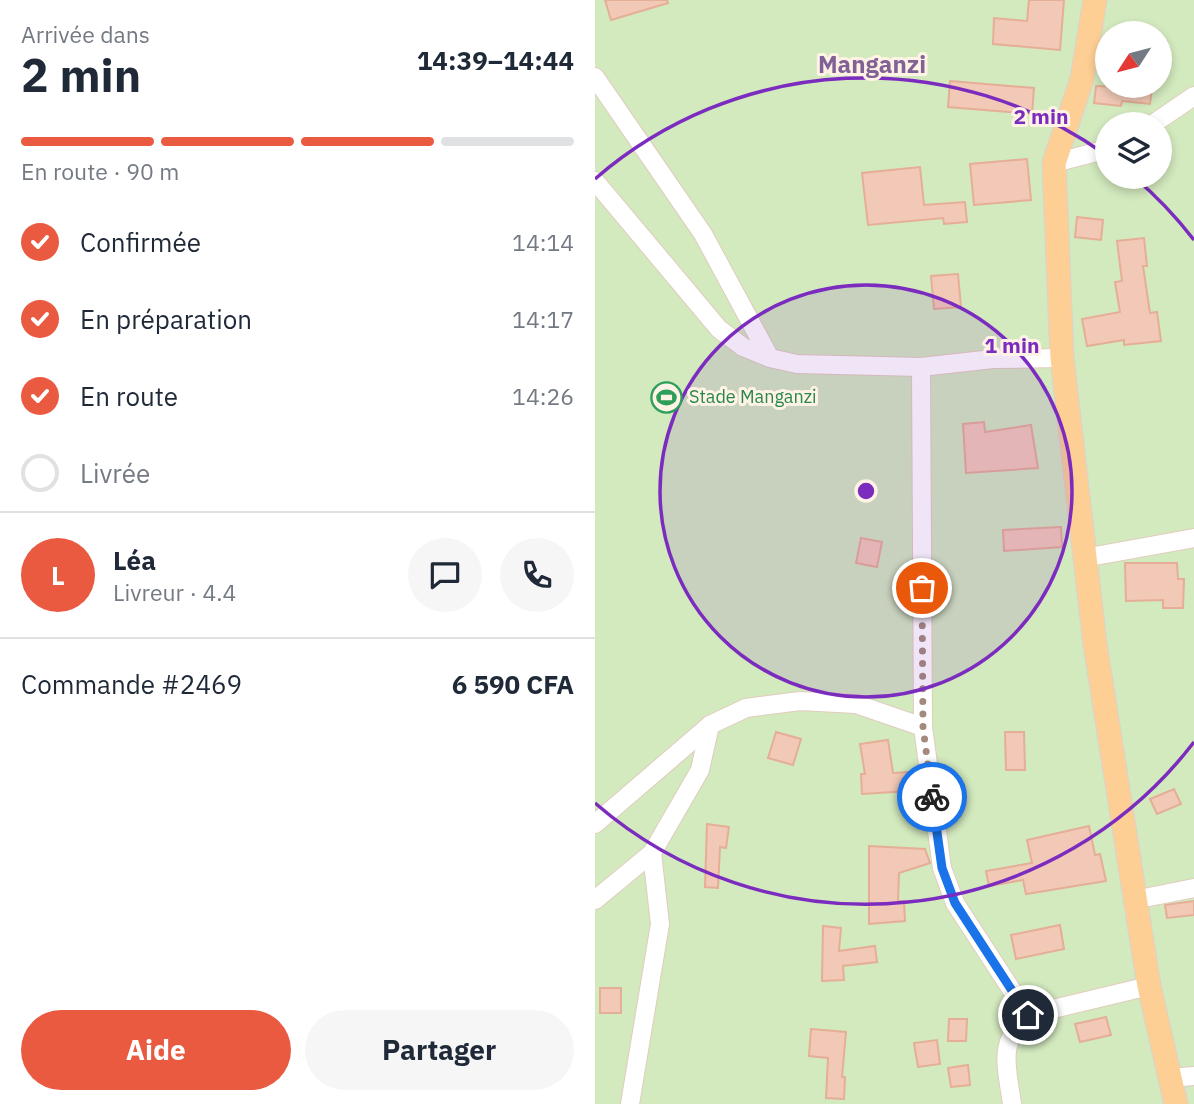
<!DOCTYPE html>
<html lang="fr">
<meta charset="utf-8">
<style>
body{margin:0;font-family:"IBM Plex Sans",sans-serif;background:#f6f6f7;color:#1f2937;height:100vh;display:flex;flex-direction:column;font-size:26px;white-space:nowrap}
*{box-sizing:border-box;margin:0}
p{font-size:23px;color:#747a83}
.icon{flex:none;width:38px;height:38px;fill:none;stroke:currentColor;stroke-width:2;stroke-linecap:round;stroke-linejoin:round}
.map{position:relative;flex:1;overflow:hidden}
.details{display:flex;flex-direction:column;background:#fff;width:595px}
.details>*{flex:none}
.needle{width:46px;rotate:234deg}
.controls{position:absolute;left:500px;top:21px;display:grid;gap:14px}
.controls a{display:grid;place-items:center;width:77px;height:77px;border-radius:50%;background:#fff;box-shadow:0 4px 10px #0003;font-size:35px}
.pin{position:absolute;display:grid;place-items:center;width:60px;height:60px;color:#fff;margin:-30px;border:4px solid #fff;border-radius:50%;box-shadow:0 2px 7px #0007}
.courier{position:absolute;display:grid;place-items:center;width:70px;height:70px;margin:-35px;border:5px solid #1a73e8;border-radius:50%;background:#fff;color:#222;box-shadow:0 2px 9px #0007}
.overview em{font-style:normal;font-weight:700}
.overview div{display:flex;flex-direction:column-reverse}
.overview{display:flex;align-items:center;justify-content:space-between;height:119px;padding:0 21px}
h1{font-size:46px;font-weight:700;line-height:52px}
.bar{display:grid;grid-template-columns:repeat(4,1fr);gap:10px 7px;align-content:center;height:84px;padding:0 21px}
.bar i{height:9px;border-radius:5px;background:#e0e1e3}
.bar .selected{background:#e95a41}
.bar p{grid-column:span 4}
.line{display:flex;align-items:center;gap:18px;padding:0 21px;border-top:2px solid #e0e1e3}
.line div{flex:1}
.round{display:grid;place-items:center;flex:none;width:74px;height:74px;border-radius:37px;background:#f6f6f7}
ol{padding:0 21px;list-style:none}
li{display:flex;align-items:center;gap:21px;height:77px}
li p{margin-inline-start:auto}
li .icon{padding:7px;border-radius:50%;background:#e95a41;color:#fff;stroke-width:4}
li:last-child{color:#747a83}
li i{width:38px;height:38px;border:4px solid #e0e1e3;border-radius:50%}
.cta{display:flex;gap:14px;margin-top:auto;padding:14px 21px}
.cta a{flex:1;height:80px;border-radius:42px;background:#e95a41;color:#fff;font-size:28px;font-weight:700;line-height:80px;text-align:center}
.cta a+a{background:#f6f6f7;color:#1f2937}
main{display:flex;flex:1;min-height:0}
.map>svg:first-child{display:block}
</style>
<main>
<section class="details">
<div class="overview"><div><h1>2 min</h1><p>Arrivée dans</p></div><em>14:39–14:44</em></div>
<div class="bar"><i class="selected"></i><i class="selected"></i><i class="selected"></i><i></i><p>En route · 90 m</p></div>
<ol>
<li><svg class="icon" aria-label="check" viewBox="0 0 24 24"><path d="M5 12l5 5 9-10"/></svg>Confirmée<p>14:14</p></li>
<li><svg class="icon" aria-label="check" viewBox="0 0 24 24"><path d="M5 12l5 5 9-10"/></svg>En préparation<p>14:17</p></li>
<li><svg class="icon" aria-label="check" viewBox="0 0 24 24"><path d="M5 12l5 5 9-10"/></svg>En route<p>14:26</p></li>
<li><i></i>Livrée</li>
</ol>
<div class="line" style="height:126px"><b class="round" style="background:#e95a41;color:#fff">L</b><div><b>Léa</b><p>Livreur · 4.4</p></div><a class="round"><svg class="icon" aria-label="chat" viewBox="0 0 24 24"><path d="M4 5h16v11H9l-5 4z"/></svg></a><a class="round"><svg class="icon" aria-label="phone" viewBox="0 0 24 24"><path d="M5 4h4l2 5-3 2q2 4 5 5l2-3 5 2v4C11 20 4 13 5 4z"/></svg></a></div>
<div class="line" style="height:91px"><div>Commande #2469</div><b>6 590 CFA</b></div>
<div class="cta"><a>Aide</a><a>Partager</a></div>
</section>
<div class="map">
<svg width="599" height="1104" viewBox="0 0 599 1104">
<rect width="100%" height="100%" fill="#fcefdf"/>
<!-- green -->
<path fill="#d3e9be" fill-rule="evenodd" d="M 0,0 L 599,0 L 599,1104 L 0,1104 ZM 513,33 L 565,33 L 565,86 L 513,86 ZM 513,124 L 565,124 L 565,177 L 513,177 Z"/>
<!-- building -->
<g fill="#f2c9b6" stroke="#e5ae96" stroke-width="2">
<polygon points="10,0 72,0 73,3 16,20"/>
<polygon points="434,0 469,0 465,50 398,44 399,18 432,21"/>
<polygon points="355,81 439,88 437,114 353,107"/>
<polygon points="501,86 557,88 555,104 527,101 526,106 499,103"/>
<polygon points="432,159 436,200 379,205 375,164"/>
<polygon points="325,167 329,205 370,202 372,222 349,224 348,218 273,225 267,173"/>
<polygon points="482,217 508,220 506,240 480,237"/>
<polygon points="549,238 552,266 548,266 555,313 562,312 566,341 529,345 529,340 492,346 487,319 525,312 520,282 527,281 522,241"/>
<polygon points="363,274 366,307 339,309 336,276"/>
<polygon points="389,422 390,432 436,425 443,468 371,473 368,424"/>
<polygon points="466,527 467,547 409,551 408,530"/>
<polygon points="266,538 287,542 282,567 261,563"/>
<polygon points="530,563 582,563 583,579 589,579 588,608 568,608 568,600 531,601"/>
<polygon points="181,732 206,739 198,765 173,758"/>
<polygon points="410,732 429,732 430,770 411,770"/>
<polygon points="293,740 298,773 314,772 315,791 267,794 266,774 270,774 265,744"/>
<polygon points="579,789 586,804 562,814 555,799"/>
<polygon points="112,824 134,827 131,848 125,847 123,888 110,887"/>
<polygon points="494,826 500,855 505,854 511,881 431,894 428,880 394,886 391,871 437,863 432,840"/>
<polygon points="274,846 330,849 335,863 304,873 303,901 309,901 310,921 274,924"/>
<polygon points="599,901 599,915 572,918 570,905"/>
<polygon points="465,925 469,949 421,959 416,935"/>
<polygon points="228,926 246,928 244,951 280,946 282,962 248,966 249,980 227,981"/>
<rect x="5" y="988" width="21" height="25"/>
<polygon points="511,1017 516,1035 485,1042 480,1024"/>
<polygon points="354,1019 372,1019 371,1041 353,1041"/>
<polygon points="216,1029 251,1032 247,1077 250,1077 249,1099 231,1098 233,1058 214,1056"/>
<polygon points="342,1040 345,1064 323,1067 319,1043"/>
<polygon points="373,1065 375,1085 356,1087 353,1068"/>
</g>
<g fill="none" stroke-linecap="round" stroke-linejoin="round">
<defs>
<g id="minor">
<polyline points="0,77 108,234 175,358"/>
<polyline points="558,124 599,96"/>
<polyline points="459,163 513,149"/>
<polyline points="0,181 124,329 148,347 175,358 202,364 326,367 398,359 467,358"/>
<polyline points="326,367 328,727 347,868 360,903 433,1015 554,986"/>
<polyline points="489,558 599,538"/>
<polyline points="0,824 115,725 151,708 205,701 261,704 328,727"/>
<polyline points="0,900 57,853"/>
<polyline points="539,900 599,888"/>
<polyline points="575,1078 599,1076"/>
<polyline points="35,1104 65,924 57,853 105,770 115,725"/>
<path d="M 417,1104 C 412,1067 402,1042 433,1015"/>
</g>
<polyline id="major" points="500,0 487,79 459,163 467,358 500,644 554,986 581,1104"/>
</defs>
<!-- minor casing -->
<use href="#minor" stroke="#e2ccbe" stroke-width="20"/>
<!-- major casing -->
<use href="#major" stroke="#dbd2cf" stroke-width="25"/>
<!-- minor -->
<use href="#minor" stroke="#fff" stroke-width="18"/>
<!-- major -->
<use href="#major" stroke="#fdcf95" stroke-width="23"/>
</g>
<g fill="none" stroke-linecap="round" stroke-linejoin="round">
<!-- done -->
<polyline stroke="#a38a7c" stroke-width="7" stroke-dasharray="0 12.6" points="327,588 328,727 337,797"/>
<!-- route -->
<polyline stroke="#1a73e8" stroke-width="9" points="337,797 347,868 360,903 433,1015"/>
</g>
<!-- distance rings -->
<circle cx="271" cy="491" r="206" fill="#7b2cbf" fill-opacity=".12"/>
<g fill="none" stroke="#7b2cbf" stroke-width="3.5">
<circle cx="271" cy="491" r="206"/>
<path d="M599 742A413 413 0 0 1 0 803M0 179A413 413 0 0 1 511 155M539 177A413 413 0 0 1 599 240"/>
</g>
<!-- icons -->
<defs>
<symbol id="stadium-ring" viewBox="-11 -11 22 22"><circle r="9.5" fill="#fff3e5" stroke="#2e9e5b" stroke-width="1.5"/><path d="M0-5a6.5 5 0 1 0 0 10a6.5 5 0 1 0 0-10ZM-3.5-1.8h7v3.6h-7Z" fill="#2e9e5b"/></symbol>
</defs>
<g fill-rule="evenodd">
<use href="#stadium-ring" x="54" y="380" width="35" height="35"/>
</g>
<g text-anchor="middle" stroke-width="6" stroke-linejoin="round" paint-order="stroke">
<!-- leisure labels -->
<g font-size="18" fill="#27864d" stroke="#fff3e5" text-anchor="start">
<text x="94" y="403">Stade Manganzi</text>
</g>
<!-- district labels -->
<g font-size="24" font-weight="bold" fill="#816296" stroke="#fff3e5">
<text x="277" y="73">Manganzi</text>
</g>
</g>
<circle cx="271" cy="491" r="10" fill="#7b2cbf" stroke="#fff3e5" stroke-width="3.5"/>
<g font-size="21" text-anchor="middle" font-weight="bold" fill="#7b2cbf" stroke="#fff3e5" stroke-width="6" stroke-linejoin="round" paint-order="stroke">
<text x="446" y="124">2 min</text>
<text x="417" y="353">1 min</text>
</g>
</svg>
<div class="controls">
<a><svg class="needle" viewBox="-14 -14 28 28"><path d="M0-13l5 13h-10z" fill="#e53935"/><path d="M0 13l5-13h-10z" fill="#747a83"/></svg></a>
<a><svg class="icon" aria-label="layers" viewBox="0 0 24 24"><path d="M12 4l9 5-9 5-9-5zM3 14l9 5 9-5"/></svg></a>
</div>
<div class="pin" style="left:327px;top:588px;background:#ea580c"><svg class="icon" aria-label="bag" viewBox="0 0 24 24"><path d="M5 8h14l-1 12H6zM9 8a3 3 0 0 1 6 0"/></svg></div>
<div class="pin" style="left:433px;top:1015px;background:#1f2937"><svg class="icon" aria-label="home" viewBox="0 0 24 24"><path d="M3 11l9-7 9 7M6 9v11h12V9"/></svg></div>
<div class="courier" style="left:337px;top:797px"><svg class="icon" aria-label="bike" viewBox="0 0 24 24"><circle cx="6" cy="16" r="4"/><circle cx="18" cy="16" r="4"/><path d="M6 16l4-8h5l3 8M10 8l3 8H6M13 5h3"/></svg></div>
</div>
</main>
